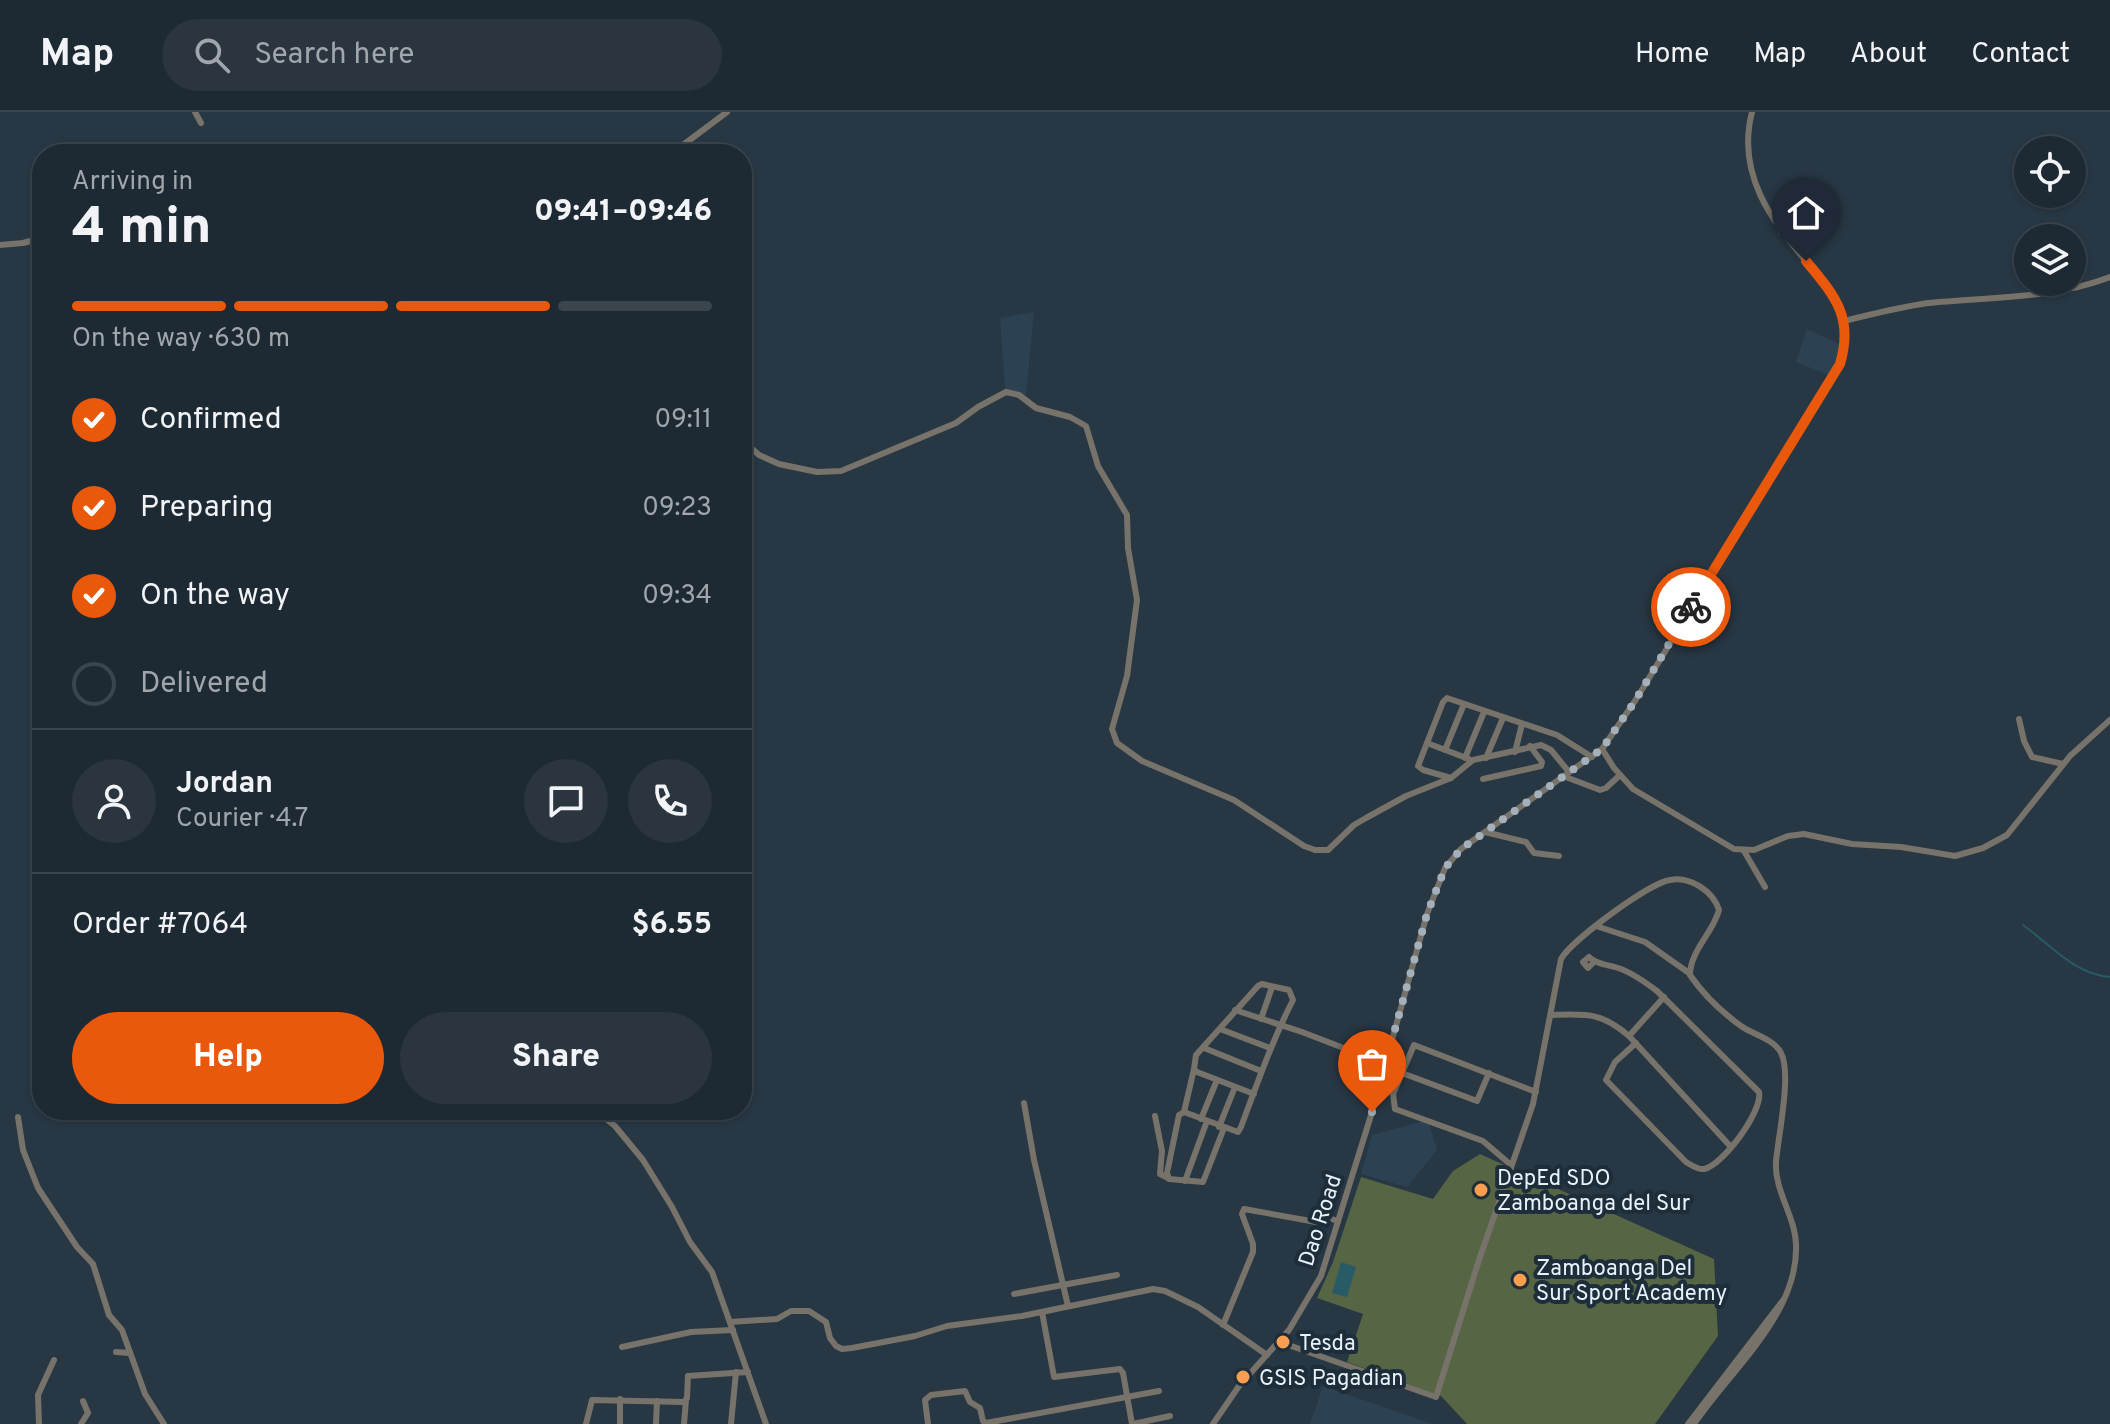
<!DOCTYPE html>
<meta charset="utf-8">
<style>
body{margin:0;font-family:Overpass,sans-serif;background:#2a353f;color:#f1f3f6;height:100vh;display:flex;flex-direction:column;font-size:30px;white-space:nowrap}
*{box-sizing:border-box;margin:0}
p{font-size:26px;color:#a0a6ac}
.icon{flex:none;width:44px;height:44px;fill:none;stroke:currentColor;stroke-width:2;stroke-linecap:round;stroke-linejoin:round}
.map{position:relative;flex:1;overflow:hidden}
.drawer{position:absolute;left:32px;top:32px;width:720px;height:976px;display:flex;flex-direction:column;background:#1d2933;border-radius:32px;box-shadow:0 2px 6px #0004,0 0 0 2px #3b454e}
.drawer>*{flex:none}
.tools{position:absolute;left:2014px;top:24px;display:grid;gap:16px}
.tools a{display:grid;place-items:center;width:72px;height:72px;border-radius:50%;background:#1d2933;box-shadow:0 2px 6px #0004,0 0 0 2px #3b454e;font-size:40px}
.pin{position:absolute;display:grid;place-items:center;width:68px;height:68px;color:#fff;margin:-82px -34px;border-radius:50% 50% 50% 0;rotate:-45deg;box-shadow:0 0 8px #0007}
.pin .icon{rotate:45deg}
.courier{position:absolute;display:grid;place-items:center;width:80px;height:80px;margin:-40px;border:6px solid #ea580c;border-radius:50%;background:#fff;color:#222;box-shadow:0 2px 10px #0007}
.headline em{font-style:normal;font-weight:800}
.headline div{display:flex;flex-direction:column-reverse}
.headline{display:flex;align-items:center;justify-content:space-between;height:136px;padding:0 40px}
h1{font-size:52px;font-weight:800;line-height:60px}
.bar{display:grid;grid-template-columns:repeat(4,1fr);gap:12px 8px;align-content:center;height:96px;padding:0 40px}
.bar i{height:10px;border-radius:6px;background:#3b454e}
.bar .current{background:#ea580c}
.bar p{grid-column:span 4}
.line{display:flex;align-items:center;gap:20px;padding:0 40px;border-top:2px solid #3b454e}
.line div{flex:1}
.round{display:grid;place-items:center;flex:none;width:84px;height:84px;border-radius:42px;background:#2a353f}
ol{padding:0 40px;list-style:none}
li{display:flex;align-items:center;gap:24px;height:88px}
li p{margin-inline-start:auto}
li .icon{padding:8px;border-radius:50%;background:#ea580c;color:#fff;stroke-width:4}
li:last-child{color:#a0a6ac}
li i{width:44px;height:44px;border:4px solid #3b454e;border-radius:50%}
.button{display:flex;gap:16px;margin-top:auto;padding:16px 40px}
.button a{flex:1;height:92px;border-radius:48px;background:#ea580c;color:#fff;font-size:32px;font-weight:800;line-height:92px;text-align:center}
.button a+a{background:#2a353f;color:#f1f3f6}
header{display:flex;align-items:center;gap:48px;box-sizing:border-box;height:112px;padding:0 40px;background:#1d2933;border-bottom:2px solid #3b454e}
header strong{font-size:38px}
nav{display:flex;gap:44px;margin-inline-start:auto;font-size:28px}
.search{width:560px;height:72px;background:#2a353f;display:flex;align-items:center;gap:20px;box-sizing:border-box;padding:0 28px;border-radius:44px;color:#a0a6ac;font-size:30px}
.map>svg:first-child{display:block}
</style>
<header>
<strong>Map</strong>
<div class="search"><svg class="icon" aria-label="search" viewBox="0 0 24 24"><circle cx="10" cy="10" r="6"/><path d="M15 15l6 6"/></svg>Search here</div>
<nav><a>Home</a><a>Map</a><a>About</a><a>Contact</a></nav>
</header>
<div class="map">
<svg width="2110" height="1312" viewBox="0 0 2110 1312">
<rect width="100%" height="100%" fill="#273744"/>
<!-- built -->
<g fill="#2c4252">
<polygon points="1034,200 1026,283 1005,277 1000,206"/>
<polygon points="1807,217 1842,233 1831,264 1796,250"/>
<polygon points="1428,1008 1437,1038 1407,1075 1361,1062 1372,1023"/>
<polygon points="1323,1274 1433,1312 1310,1312"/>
</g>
<!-- green -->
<polygon fill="#566544" points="1480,1042 1714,1147 1718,1224 1655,1312 1467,1312 1441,1284 1347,1250 1363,1202 1317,1186 1333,1150 1361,1065 1433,1087 1453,1059"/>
<!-- water -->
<polygon fill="#295b66" points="1341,1150 1356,1155 1347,1185 1332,1181"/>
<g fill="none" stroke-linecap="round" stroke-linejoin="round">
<!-- stream -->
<path stroke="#295b66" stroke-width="2" d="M 2023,813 C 2051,833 2074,862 2110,865"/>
<!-- minor -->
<g stroke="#78736a" stroke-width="6">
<polyline points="195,0 201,11"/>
<polyline points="671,42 727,0"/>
<polyline points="1781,120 1820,96"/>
<polyline points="0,133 23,131 42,126"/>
<path d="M 1844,209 C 1872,202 1900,195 1928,191 C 1988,185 2054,187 2110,165"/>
<polyline points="742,328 759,343 779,352 817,360 841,359 956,311 978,295 1006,280 1019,283 1036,296 1070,305 1086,314 1098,354 1127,403 1128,436 1137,488 1127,564 1112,617 1117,631 1142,649 1234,688 1304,734 1315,738 1328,738 1354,713 1366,706 1406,684 1451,666 1473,648 1541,633 1551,638 1569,660"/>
<polyline points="2019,607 2024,629 2032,645 2063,652"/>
<polyline points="1427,631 1469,647"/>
<polyline points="1602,637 1614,656 1633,677 1734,737 1754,738 1788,724 1804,722 1852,732 1901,735 1955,744 1983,736 2007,723 2070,644 2110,608"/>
<polyline points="1445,638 1464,592"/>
<polyline points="1515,640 1522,612"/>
<polyline points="1465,646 1484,600"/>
<polyline points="1486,646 1503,606"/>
<polyline points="1563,664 1600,678 1606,676 1620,663"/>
<polyline points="1451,666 1423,658 1418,654 1443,590 1447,586 1557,623 1592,645"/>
<polyline points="1483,667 1541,654 1542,650 1530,634"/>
<polyline points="1485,720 1526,730 1534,741 1559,744"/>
<polyline points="1744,739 1765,775"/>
<polyline points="1596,814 1645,830 1689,861"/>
<path d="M 1594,850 L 1588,856 L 1583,850 L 1589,845 C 1597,853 1610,853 1621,857 C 1634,862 1645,870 1657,879 L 1759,980 C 1763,999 1723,1053 1704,1057 C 1698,1058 1691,1053 1686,1050 L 1606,968 L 1615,950 L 1636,931"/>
<polyline points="1235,898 1302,920 1385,952"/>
<path d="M 1552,903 C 1587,902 1601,900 1629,924 L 1731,1035"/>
<polyline points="1261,907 1272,875"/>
<polyline points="1220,917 1270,936"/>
<polyline points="1629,924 1664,885"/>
<polyline points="1204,936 1261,959"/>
<path d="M 1194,957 L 1184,1000 L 1238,1020 L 1241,1015 C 1257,972 1272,929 1293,888 L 1289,878 L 1262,872 L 1258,874 L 1196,943 L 1194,957 L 1197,960 L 1254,982"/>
<polyline points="1402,961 1477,989 1489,961"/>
<polyline points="1024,991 1034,1048 1068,1194"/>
<polyline points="595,998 615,1014 643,1048 672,1095 690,1130 712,1160 766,1312"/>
<polyline points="1184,1000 1179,1003 1167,1061 1169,1067 1203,1070 1224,1016"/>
<polyline points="1155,1004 1162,1039 1160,1062 1168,1066"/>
<polyline points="18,1005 23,1038 38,1076 77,1135 93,1152 109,1203 122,1218 145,1282 164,1312"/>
<polyline points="1201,1007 1217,968"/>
<polyline points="1219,1015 1235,975"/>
<polyline points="1511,1053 1483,1029 1395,997 1393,982 1414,933 1536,980"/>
<polyline points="1185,1069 1207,1009"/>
<polyline points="1014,1182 1117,1163"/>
<polyline points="1042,1200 1054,1265 1120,1257 1123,1261 1132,1312"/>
<polyline points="730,1210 777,1207 791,1199 809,1199 826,1210 830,1226 836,1234 842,1237 852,1236 915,1224 947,1214 1022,1204 1153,1177 1165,1179 1198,1195 1267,1243"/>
<polyline points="1223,1213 1253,1140 1253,1132 1242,1102 1244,1097 1316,1110 1322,1104 1338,1109"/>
<path d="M 1280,1230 L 1436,1285 L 1479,1148 L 1533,992 L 1561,847 C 1572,828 1649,771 1670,768 C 1690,764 1713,779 1719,798 C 1713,821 1690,839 1690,863 C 1703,882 1723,901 1741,914 C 1754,923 1774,927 1781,941 C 1792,962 1778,1025 1776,1050 C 1774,1078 1795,1104 1796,1132 C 1799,1202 1731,1257 1694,1312"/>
<polyline points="622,1235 691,1220 733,1218"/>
<polyline points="116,1240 130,1241"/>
<polyline points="620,1287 620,1312"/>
<polyline points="39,1312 38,1283 54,1248"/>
<polyline points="81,1312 88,1301 83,1289"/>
<polyline points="586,1312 592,1288 684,1290 687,1286 688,1264 748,1260"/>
<polyline points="656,1312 657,1289"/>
<polyline points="684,1312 686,1288"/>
<polyline points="731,1312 736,1260"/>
<polyline points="928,1312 925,1288 931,1283 965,1279 970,1290 980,1296 983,1309 986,1311 1159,1279"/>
<polyline points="1133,1312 1170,1304"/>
<path d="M 1213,1312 L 1239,1274 L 1289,1218 L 1321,1164 L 1372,1000 L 1427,802 L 1445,756 L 1461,737 L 1602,637 L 1635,589 L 1840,252 C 1845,234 1848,215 1841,198 C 1835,181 1820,167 1809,153 C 1771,108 1736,62 1752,0"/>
<polyline points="1688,1312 1784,1187"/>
</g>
</g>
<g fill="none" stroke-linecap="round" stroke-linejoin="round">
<!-- done -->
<polyline stroke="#a4b1bb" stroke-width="8" stroke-dasharray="0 14.4" points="1372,1000 1427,802 1445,756 1461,737 1602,637 1635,589 1691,495"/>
<!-- route -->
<path stroke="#ea580c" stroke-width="10" d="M 1691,495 L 1840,252 C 1854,205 1835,184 1806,149"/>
</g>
<!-- markers -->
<g fill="#fb9e50" stroke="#1d2d3a" stroke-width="3">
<circle cx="1481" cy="1078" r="8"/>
<circle cx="1520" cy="1168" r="8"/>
<circle cx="1283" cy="1230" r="8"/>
<circle cx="1243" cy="1265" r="8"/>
</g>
<g text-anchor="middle" stroke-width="8" stroke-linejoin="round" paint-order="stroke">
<!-- poi labels -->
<g font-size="22" fill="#e8f2fb" stroke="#1d2d3a" text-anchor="start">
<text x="1497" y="1073">DepEd SDO<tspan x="1497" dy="25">Zamboanga del Sur</tspan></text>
<text x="1536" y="1163">Zamboanga Del<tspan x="1536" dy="25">Sur Sport Academy</tspan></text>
<text x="1299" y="1238">Tesda</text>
<text x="1259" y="1273">GSIS Pagadian</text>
</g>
<!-- street labels -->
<g font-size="22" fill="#e8f2fb" stroke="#1d2d3a">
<text transform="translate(1319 1108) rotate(-72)" y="8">Dao Road</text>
</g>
</g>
</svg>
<div class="tools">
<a><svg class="icon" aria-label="locate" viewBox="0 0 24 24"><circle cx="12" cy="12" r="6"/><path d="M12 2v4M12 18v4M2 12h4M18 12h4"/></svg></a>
<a><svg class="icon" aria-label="layers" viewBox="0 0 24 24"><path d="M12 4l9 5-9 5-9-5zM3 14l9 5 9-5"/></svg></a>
</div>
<div class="pin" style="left:1372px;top:1000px;background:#ea580c"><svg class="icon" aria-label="bag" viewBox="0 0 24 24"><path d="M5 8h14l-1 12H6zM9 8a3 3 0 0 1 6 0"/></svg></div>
<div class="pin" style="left:1806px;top:149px;background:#1f2937"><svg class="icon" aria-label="home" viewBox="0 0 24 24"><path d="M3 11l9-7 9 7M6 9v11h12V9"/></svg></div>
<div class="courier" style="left:1691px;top:495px"><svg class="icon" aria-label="bike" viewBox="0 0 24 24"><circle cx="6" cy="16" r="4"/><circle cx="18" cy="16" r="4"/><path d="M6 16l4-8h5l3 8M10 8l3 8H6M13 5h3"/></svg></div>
<section class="drawer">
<div class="headline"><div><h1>4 min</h1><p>Arriving in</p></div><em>09:41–09:46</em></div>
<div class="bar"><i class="current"></i><i class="current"></i><i class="current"></i><i></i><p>On the way · 630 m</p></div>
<ol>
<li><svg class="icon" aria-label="check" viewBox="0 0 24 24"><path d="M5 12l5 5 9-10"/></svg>Confirmed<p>09:11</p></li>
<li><svg class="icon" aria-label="check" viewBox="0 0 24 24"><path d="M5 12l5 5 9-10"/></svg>Preparing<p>09:23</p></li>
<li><svg class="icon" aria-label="check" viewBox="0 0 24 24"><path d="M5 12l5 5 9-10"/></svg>On the way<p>09:34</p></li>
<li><i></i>Delivered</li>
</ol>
<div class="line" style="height:144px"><a class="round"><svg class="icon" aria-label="person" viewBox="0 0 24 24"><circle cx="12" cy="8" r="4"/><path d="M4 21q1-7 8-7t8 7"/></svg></a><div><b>Jordan</b><p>Courier · 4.7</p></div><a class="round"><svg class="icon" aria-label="chat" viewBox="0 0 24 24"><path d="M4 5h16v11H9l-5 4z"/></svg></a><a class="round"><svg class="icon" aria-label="phone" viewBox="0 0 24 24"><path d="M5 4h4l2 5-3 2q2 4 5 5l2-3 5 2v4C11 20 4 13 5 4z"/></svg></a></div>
<div class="line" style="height:104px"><div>Order #7064</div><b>$6.55</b></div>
<div class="button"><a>Help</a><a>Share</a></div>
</section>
</div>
